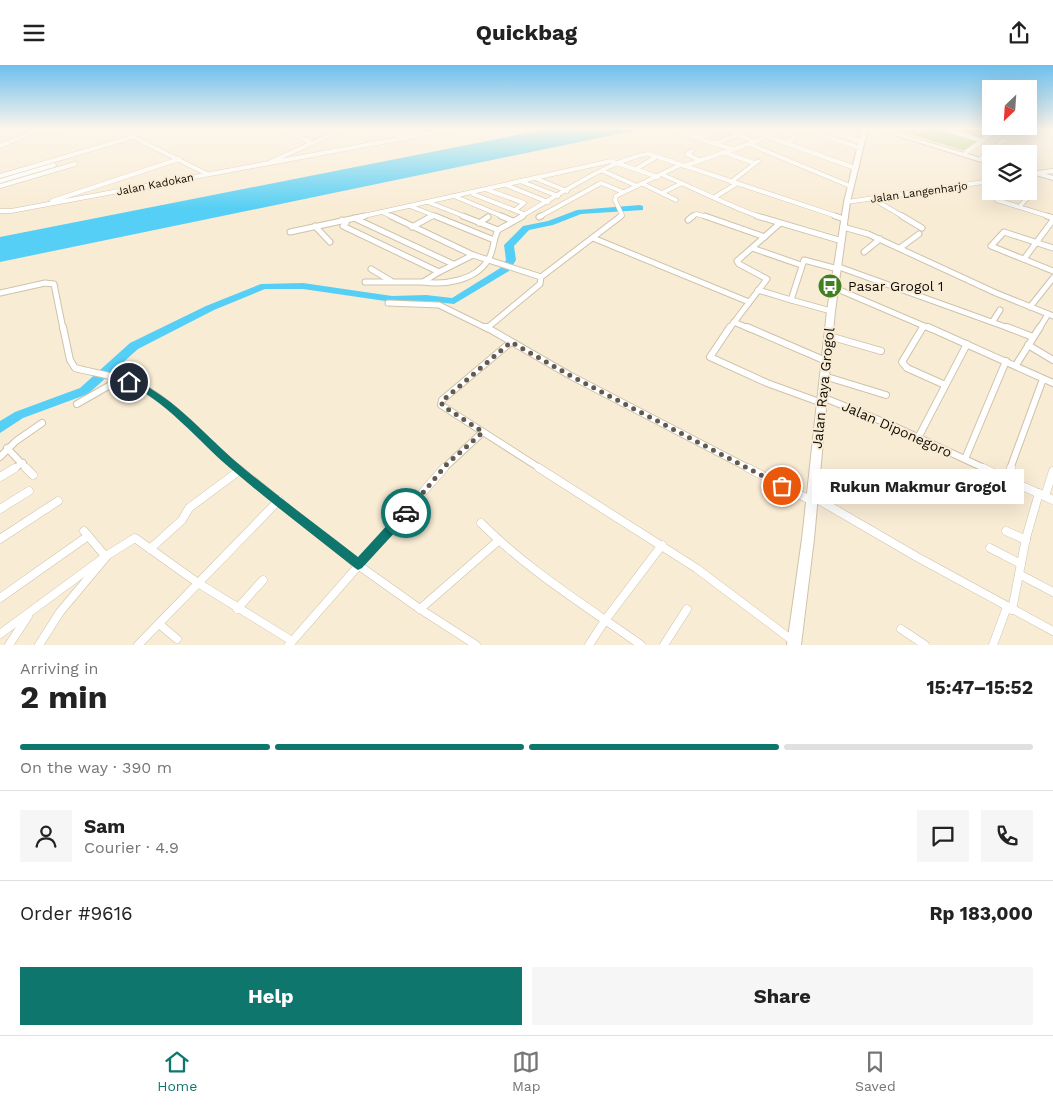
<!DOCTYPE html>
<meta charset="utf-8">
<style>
body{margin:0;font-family:"Work Sans",sans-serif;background:#f6f6f6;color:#222;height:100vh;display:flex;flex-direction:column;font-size:19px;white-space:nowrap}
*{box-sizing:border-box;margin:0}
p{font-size:16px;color:#767676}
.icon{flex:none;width:28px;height:28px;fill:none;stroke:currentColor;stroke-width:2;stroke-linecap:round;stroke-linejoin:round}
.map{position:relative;height:580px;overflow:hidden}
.panel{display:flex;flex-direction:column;background:#fff;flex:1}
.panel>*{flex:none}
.needle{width:32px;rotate:205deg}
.controls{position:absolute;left:982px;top:15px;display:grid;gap:10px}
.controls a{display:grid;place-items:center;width:55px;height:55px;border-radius:0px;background:#fff;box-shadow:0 5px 20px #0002;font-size:25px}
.pin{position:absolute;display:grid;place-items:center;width:42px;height:42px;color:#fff;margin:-21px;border:2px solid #fff;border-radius:50%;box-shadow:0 1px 5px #0007}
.courier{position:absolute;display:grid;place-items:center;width:50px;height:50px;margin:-25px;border:4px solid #0f766e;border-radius:50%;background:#fff;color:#222;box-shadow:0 1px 6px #0007}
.bubble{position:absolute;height:35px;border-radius:0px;background:#fff;box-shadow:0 5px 20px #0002;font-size:16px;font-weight:700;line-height:35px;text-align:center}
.summary em{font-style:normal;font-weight:700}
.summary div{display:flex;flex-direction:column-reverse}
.summary{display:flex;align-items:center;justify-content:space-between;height:85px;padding:0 20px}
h1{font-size:32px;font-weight:700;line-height:38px}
.bar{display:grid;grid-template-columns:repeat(4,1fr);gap:8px 5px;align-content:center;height:60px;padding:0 20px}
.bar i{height:6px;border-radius:4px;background:#e0e0e0}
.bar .current{background:#0f766e}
.bar p{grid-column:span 4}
.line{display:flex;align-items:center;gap:12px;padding:0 20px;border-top:1px solid #e0e0e0}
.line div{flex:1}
.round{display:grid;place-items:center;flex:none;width:52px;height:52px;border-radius:0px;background:#f6f6f6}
.button{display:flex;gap:10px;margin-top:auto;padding:10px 20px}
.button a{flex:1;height:58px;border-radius:0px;background:#0f766e;color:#fff;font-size:20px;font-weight:700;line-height:58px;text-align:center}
.button a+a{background:#f6f6f6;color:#222}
header{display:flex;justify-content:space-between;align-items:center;height:65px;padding:0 20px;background:#fff;font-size:22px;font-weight:700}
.menu{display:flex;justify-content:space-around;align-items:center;height:70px;border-top:1px solid #e0e0e0;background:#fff;font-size:14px;color:#767676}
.menu a{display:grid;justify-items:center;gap:2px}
.menu .current{color:#0f766e}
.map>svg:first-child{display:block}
</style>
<header><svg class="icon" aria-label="menu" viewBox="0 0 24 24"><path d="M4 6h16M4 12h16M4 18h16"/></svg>Quickbag<svg class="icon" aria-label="share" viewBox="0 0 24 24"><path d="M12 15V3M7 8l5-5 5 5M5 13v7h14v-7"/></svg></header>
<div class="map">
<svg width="1053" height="580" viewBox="0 0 1053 580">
<rect width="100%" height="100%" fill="#f9ecd5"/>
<!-- green -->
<g fill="#b6d28a">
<path d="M 891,63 L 905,63 L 918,67 C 935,56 964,71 982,76 L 968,87 Z"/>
<polygon points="943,63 1001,63 983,75"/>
</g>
<!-- water -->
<polygon fill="#55cff5" points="553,63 647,63 0,197 0,172"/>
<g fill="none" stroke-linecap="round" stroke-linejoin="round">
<!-- river -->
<polygon fill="#55cff5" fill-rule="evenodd" points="640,140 643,141 643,145 581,149 553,160 529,165 514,181 516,195 509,206 454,239 426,236 392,237 303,224 265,224 214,245 138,284 88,329 23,353 0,368 0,356 15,347 80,323 130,278 206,241 261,219 303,218 392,231 426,230 452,233 502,202 506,195 504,180 523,161 548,156 577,145"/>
<defs>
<g id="minor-far3">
<polyline points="115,63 207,109"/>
<polyline points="282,63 312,78"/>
<polyline points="317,63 332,69"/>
<polyline points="378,63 403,72"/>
<polyline points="762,63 772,68"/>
<polyline points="801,63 860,83"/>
<polyline points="821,63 861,77"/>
<polyline points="942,63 982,76 966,87"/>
<polyline points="675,64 696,73 732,84"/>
<polyline points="726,64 754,77"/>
<polyline points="1033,64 1046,67"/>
<polyline points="755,65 760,63"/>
<polyline points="46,68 64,63"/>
<polyline points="766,71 855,103"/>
<polyline points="696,73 729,63"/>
<polyline points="982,76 999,63"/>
<polyline points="714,79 738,70"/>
<polyline points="749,79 850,121"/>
<polyline points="787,79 793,73"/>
<polyline points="0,81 43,63"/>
<polyline points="692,86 687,89 699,95"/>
<polyline points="723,87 754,98"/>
<polyline points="982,92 1004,75"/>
<polyline points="270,97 346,63"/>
<polyline points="684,101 752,78 782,63"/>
<polyline points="636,104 656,92"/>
<polyline points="603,106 637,121"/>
<path d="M 663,110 C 696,124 727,140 760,152"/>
<polyline points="0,111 133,72"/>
<polyline points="535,113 567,126"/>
<polyline points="0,116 54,100"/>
<polyline points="520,116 558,131"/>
<polyline points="731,117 758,96"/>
<polyline points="643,119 676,135"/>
<polyline points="506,120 548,137"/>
<polyline points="0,121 75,99"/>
<polyline points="488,125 524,138 515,145"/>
<polyline points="662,128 682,118"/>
<polyline points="473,129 524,149"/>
<polyline points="454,131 504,152"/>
<polyline points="715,132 736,119"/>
<polyline points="873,134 904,152"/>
<polyline points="997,135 1051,152"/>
<polyline points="52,136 179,94"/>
<polyline points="428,137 466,152"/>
<polyline points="847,137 991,116"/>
<polyline points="410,141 438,152"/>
<polyline points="1019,142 1032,128"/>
<polyline points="0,146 11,146 458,63"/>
<polyline points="382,147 393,152"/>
<polyline points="359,152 611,96 658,112"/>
<polyline points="430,152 432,151"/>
<path d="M 520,152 C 554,133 612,93 649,89 L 839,152"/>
<polyline points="539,152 601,118 623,127"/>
<polyline points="619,152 622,150 615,135 616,131 680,100"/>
<polyline points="692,152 696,149 708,152"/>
</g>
<g id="minor-far2">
<polyline points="391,151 473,190 541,212"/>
<polyline points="435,151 494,175"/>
<polyline points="463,151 498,165"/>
<polyline points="501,151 513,156"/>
<polyline points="705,151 765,172"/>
<polyline points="757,151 842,176"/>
<polyline points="835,151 844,154"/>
<polyline points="902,151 922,163"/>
<polyline points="1047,151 1053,153"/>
<polyline points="539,152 541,151"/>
<polyline points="354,153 453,199"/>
<polyline points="342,155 346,158 343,161 439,207 473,190"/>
<polyline points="688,155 693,151"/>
<polyline points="479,158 488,152"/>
<polyline points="315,161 330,177"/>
<polyline points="412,162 432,151"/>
<polyline points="843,162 868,169 996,228 1053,251"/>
<polyline points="290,167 365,151"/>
<polyline points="593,173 749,237"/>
<polyline points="752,183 801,200"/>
<polyline points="900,183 919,169"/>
<polyline points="1053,183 1004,167 991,181 1053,206"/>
<polyline points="864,187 880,174"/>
<polyline points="1024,194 1053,155"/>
<polyline points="839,202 1011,264"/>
<polyline points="371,204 391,216"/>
<polyline points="365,217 423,217 439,207"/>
<path d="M 423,217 C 445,220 475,216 488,195 C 494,186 493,174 498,165 L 523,151"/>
<polyline points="835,223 931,264"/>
<polyline points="758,225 791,235"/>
<polyline points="0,228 45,218 54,219 63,264"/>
<polyline points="388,238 439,240 488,264"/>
<polyline points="1030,242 1053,213"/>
<polyline points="831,246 791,235 804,195 838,204"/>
<polyline points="993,256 1000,245"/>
<polyline points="734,257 750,264"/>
<polyline points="487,263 540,219 541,212 621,151"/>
<polyline points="729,264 767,214 739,199 737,196 779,159"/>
<polyline points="922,264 924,261"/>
<polyline points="1039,264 1048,249"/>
</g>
<g id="minor-far1">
<path d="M 63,262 L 70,295 L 75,303 C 98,309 124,312 145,324 C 180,344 207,379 238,404"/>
<polyline points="486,262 571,311 750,404"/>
<polyline points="730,262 710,292 767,318 822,338"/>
<polyline points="747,262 826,296"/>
<polyline points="923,262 902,297 907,303 945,320"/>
<polyline points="928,262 1053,318"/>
<polyline points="1007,262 1033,272"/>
<polyline points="829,271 881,286"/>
<polyline points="511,277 442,335 441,340 541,404"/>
<polyline points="1028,280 1053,295"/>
<polyline points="1016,300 1040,262"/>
<polyline points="824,311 886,330"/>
<polyline points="822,332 891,360 986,404"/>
<polyline points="77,339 119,315"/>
<polyline points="918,373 967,279"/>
<polyline points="7,383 27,404"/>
<polyline points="0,392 16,376 42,358"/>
<polyline points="965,394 1006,296"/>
<polyline points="13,404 23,398"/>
<polyline points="443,404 483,367"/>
<polyline points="1010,404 1043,314"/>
</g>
<g id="minor">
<polyline points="26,403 33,410"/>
<polyline points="237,403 358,500 420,544 476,580"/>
<polyline points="539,403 696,503 792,575"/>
<polyline points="748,403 812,436"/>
<polyline points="983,403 1053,435"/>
<polyline points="0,412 15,403"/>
<polyline points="1007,413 1011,403"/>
<polyline points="812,431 917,492 1053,566"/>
<polyline points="1045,431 1053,406"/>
<polyline points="0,444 29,426"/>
<path d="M 481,458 C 529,506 586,541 641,580"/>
<polyline points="1006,466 1026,475"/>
<polyline points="0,474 58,436"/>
<polyline points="990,483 1021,499"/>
<polyline points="150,484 182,455 189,443 240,405"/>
<polyline points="1019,509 1053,527"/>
<polyline points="0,533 88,471"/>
<polyline points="237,544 263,515"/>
<polyline points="420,544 498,476"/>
<polyline points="1012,545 1026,473 1039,428"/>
<polyline points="159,559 177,574"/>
<polyline points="901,564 925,580"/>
<polyline points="0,569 106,491 135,473 198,518 292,576"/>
<polyline points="9,580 28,551"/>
<polyline points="39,580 60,547 106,492 84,466"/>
<polyline points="138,580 279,435"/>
<polyline points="289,580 444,403"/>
<polyline points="589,580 606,554 662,480"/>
<polyline points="664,580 687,544"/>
<polyline points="993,580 1007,542"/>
</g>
<polygon id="secondary" points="1053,104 1053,108 1037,110 1034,108 1037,106"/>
<g id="primary">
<polygon points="862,63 868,63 850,137 835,246 814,474 801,580 787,580 802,474 827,246 844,137"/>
<polygon points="872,63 880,63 991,96 991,100"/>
<polygon points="1029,104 1053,111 1053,115 1029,108"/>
</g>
</defs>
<!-- minor-far3 casing -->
<use href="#minor-far3" stroke="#cfc2ab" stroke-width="5"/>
<!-- minor-far2 casing -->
<use href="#minor-far2" stroke="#cfc2ab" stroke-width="7"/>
<!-- minor-far1 casing -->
<use href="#minor-far1" stroke="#cfc2ab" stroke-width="8"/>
<!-- minor casing -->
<use href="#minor" stroke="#cfc2ab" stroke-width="9"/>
<!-- secondary casing -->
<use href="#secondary" stroke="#cfc2ab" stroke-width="1"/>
<!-- primary casing -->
<use href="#primary" stroke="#cfc2ab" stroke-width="2"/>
<!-- minor-far3 -->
<use href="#minor-far3" stroke="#fff" stroke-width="4"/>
<!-- minor-far2 -->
<use href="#minor-far2" stroke="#fff" stroke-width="5"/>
<!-- minor-far1 -->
<use href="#minor-far1" stroke="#fff" stroke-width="6"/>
<!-- minor -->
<use href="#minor" stroke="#fff" stroke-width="8"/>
<!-- secondary -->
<use href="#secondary" fill="#fff" fill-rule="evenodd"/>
<!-- primary -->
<use href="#primary" fill="#fff" fill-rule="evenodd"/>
</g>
<!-- sky -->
<linearGradient id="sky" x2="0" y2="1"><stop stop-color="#6dbfed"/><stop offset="0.44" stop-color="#fcf6ec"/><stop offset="1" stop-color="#fcf6ec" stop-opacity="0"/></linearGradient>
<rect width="1053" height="144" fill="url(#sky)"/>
<!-- route -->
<path fill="#0f766e" d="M 129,314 C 168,326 203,368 234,395 C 274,429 317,460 358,492 L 402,444 L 410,444 L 411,448 L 410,451 L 362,503 L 358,505 L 355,503 C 313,470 270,437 230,403 C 200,378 162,331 126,319 L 125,317 Z"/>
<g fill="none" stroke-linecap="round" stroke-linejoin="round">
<!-- done -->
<polyline stroke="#625a4e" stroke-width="5" stroke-dasharray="0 9" points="406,448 447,399 483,367 443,341 441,337 511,277 571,311 782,421"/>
</g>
<!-- icons -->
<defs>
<symbol id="bus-disc" viewBox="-11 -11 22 22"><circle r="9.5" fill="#418020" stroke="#f9ecd5"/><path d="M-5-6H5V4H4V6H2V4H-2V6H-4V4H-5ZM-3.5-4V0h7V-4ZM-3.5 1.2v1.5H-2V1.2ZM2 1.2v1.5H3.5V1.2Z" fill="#fff"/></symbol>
</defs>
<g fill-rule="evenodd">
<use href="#bus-disc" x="816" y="207" width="28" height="28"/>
</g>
<g text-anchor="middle" stroke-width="4" stroke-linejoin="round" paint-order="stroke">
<!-- far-street labels -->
<g font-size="11" fill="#110c05" stroke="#f9ecd5">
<text transform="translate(155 119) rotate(-11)" y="4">Jalan Kadokan</text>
<text transform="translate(919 127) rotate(-8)" y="4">Jalan Langenharjo</text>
</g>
<!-- poi labels -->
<g font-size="14" fill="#110c05" stroke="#f9ecd5" text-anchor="start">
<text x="848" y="226">Pasar Grogol 1</text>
</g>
<!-- street labels -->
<g font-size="14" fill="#110c05" stroke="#f9ecd5">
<text transform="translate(823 323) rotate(-84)" y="5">Jalan Raya Grogol</text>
<text transform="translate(897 364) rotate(24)" y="5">Jalan Diponegoro</text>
</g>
</g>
</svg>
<div class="controls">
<a><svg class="needle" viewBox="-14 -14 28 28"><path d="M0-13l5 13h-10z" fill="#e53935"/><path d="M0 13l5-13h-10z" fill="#767676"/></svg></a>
<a><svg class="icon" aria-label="layers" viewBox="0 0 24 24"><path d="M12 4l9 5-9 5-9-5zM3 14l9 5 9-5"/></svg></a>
</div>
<div class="pin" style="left:782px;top:421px;background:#ea580c"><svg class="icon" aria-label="bag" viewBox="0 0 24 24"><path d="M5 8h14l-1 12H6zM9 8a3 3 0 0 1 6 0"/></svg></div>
<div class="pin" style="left:129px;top:317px;background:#1f2937"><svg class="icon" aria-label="home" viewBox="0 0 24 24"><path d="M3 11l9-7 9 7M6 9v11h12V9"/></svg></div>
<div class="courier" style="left:406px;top:448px"><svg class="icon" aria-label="car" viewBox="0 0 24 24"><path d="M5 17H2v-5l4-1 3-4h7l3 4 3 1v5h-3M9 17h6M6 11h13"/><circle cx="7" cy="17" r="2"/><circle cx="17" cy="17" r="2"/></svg></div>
<div class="bubble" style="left:812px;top:404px;width:212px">Rukun Makmur Grogol</div>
</div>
<section class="panel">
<div class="summary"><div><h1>2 min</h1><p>Arriving in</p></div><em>15:47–15:52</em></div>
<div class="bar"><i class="current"></i><i class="current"></i><i class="current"></i><i></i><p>On the way · 390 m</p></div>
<div class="line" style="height:90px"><a class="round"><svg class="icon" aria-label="person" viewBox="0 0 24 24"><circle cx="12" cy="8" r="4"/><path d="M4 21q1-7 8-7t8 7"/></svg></a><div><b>Sam</b><p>Courier · 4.9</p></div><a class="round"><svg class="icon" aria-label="chat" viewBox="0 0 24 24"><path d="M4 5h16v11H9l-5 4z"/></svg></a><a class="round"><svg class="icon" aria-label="phone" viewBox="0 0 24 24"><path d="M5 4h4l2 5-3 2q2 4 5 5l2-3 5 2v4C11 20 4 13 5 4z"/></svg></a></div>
<div class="line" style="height:65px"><div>Order #9616</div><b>Rp 183,000</b></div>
<div class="button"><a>Help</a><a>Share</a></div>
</section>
<nav class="menu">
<a class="current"><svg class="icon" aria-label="home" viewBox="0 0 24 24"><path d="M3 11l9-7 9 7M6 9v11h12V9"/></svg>Home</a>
<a><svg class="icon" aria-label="map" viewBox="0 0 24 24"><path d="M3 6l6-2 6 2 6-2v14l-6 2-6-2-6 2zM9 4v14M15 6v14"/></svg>Map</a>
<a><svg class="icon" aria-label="saved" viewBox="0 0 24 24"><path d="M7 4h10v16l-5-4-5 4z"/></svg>Saved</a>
</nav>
